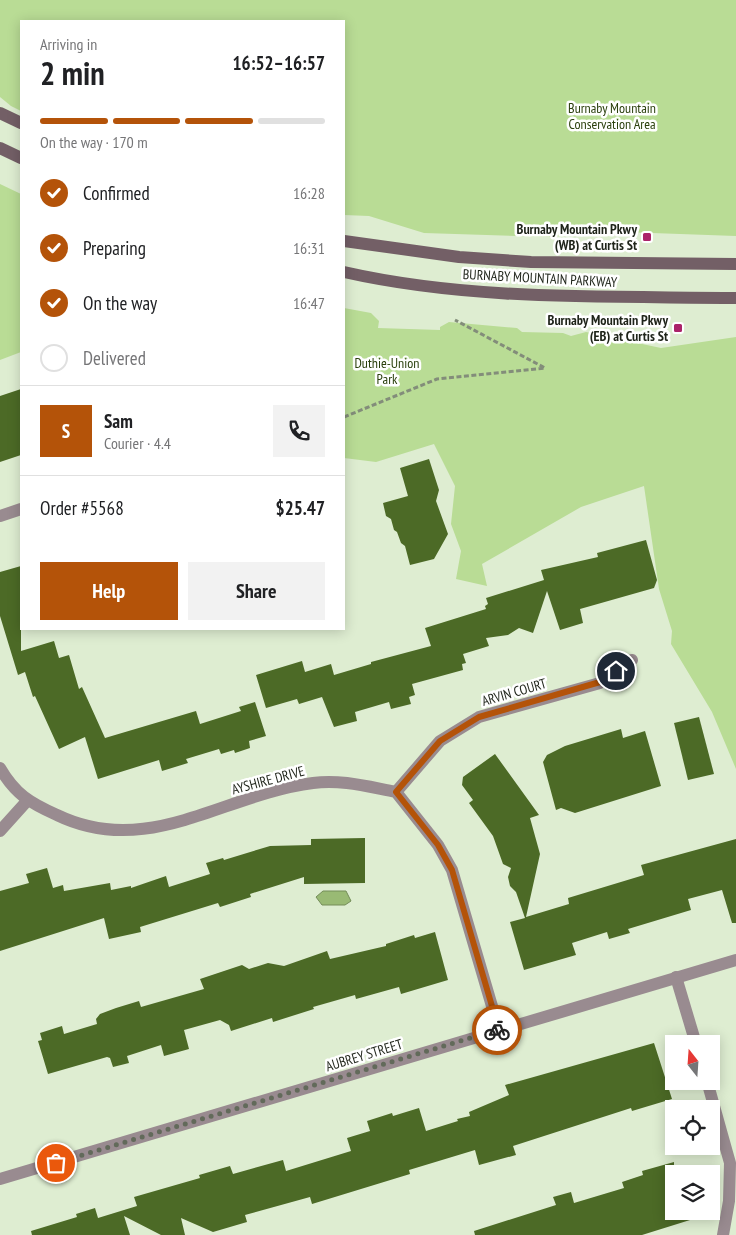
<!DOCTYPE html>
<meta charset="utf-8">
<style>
body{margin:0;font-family:"PT Sans Narrow",sans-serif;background:#f2f2f2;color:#202124;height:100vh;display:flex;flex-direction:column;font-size:19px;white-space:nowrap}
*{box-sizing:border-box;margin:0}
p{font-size:16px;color:#757577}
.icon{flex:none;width:28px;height:28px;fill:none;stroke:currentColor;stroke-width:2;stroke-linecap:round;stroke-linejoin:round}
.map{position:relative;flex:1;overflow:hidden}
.side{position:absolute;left:20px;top:20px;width:325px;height:610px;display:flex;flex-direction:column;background:#fff;border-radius:0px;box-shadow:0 2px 12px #0003}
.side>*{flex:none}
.needle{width:32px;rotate:343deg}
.tools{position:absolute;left:665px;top:1035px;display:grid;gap:10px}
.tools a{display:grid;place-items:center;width:55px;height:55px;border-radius:0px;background:#fff;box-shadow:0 2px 12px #0003;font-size:25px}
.pin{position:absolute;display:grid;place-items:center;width:42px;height:42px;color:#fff;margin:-21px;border:2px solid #fff;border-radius:50%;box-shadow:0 1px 5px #0007}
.courier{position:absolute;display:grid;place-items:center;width:50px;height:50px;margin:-25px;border:4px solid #b45309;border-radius:50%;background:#fff;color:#222;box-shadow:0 1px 6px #0007}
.summary em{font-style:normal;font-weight:700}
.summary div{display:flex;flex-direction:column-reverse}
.summary{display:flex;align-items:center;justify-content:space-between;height:85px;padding:0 20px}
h1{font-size:32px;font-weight:700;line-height:38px}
.bar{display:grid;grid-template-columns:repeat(4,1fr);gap:8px 5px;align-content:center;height:60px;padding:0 20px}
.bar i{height:6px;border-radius:4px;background:#e0e0e0}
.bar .selected{background:#b45309}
.bar p{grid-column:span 4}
.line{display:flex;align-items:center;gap:12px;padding:0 20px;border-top:1px solid #e0e0e0}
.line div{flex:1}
.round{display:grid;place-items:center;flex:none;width:52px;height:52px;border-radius:0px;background:#f2f2f2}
ol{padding:0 20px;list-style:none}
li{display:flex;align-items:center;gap:15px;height:55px}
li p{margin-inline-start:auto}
li .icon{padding:5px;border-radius:50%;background:#b45309;color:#fff;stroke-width:4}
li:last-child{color:#757577}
li i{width:28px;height:28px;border:2px solid #e0e0e0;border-radius:50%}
.primary-button{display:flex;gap:10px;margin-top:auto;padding:10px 20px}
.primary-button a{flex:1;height:58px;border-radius:0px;background:#b45309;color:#fff;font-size:20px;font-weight:700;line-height:58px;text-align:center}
.primary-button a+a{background:#f2f2f2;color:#202124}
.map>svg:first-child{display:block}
</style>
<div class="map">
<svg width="736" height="1235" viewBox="0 0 736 1235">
<rect width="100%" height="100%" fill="#deedd1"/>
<!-- green -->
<g fill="#b9dc95">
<polygon points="0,0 736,0 736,236 596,231 552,237 424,233 369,216 344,215 344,21 21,21 21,111 11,106 0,97"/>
<polygon points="0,184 21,194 21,352 0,360"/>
<polygon points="344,308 371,313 379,321 378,328 440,330 440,327 449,322 517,328 522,332 563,333 571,336 586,332 661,348 736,337 736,769 712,712 671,644 672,631 659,589 644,486 581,507 482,564 487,586 456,579 461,551 451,524 455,486 434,444 376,462 344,458"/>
</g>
<!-- water -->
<polygon fill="#99ba74" stroke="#748d59" points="323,891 346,891 351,901 345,905 322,905 316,897"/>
<!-- building -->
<g fill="#4c6a26">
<polygon points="21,389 21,455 0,462 0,396"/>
<polygon points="429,459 439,490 436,501 448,534 434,559 410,565 405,546 401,543 397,532 394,530 391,519 386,516 383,503 408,496 400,468"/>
<polygon points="646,540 657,580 654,588 580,609 583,623 560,630 547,591 533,633 519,628 508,635 486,638 489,646 463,654 466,663 462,664 463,670 412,684 415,695 409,697 411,704 391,709 389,702 355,712 357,721 334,727 322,697 299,704 297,699 266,708 256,675 302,661 305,672 331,664 334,675 371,664 371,662 431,646 425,628 486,609 485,606 488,604 486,598 544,580 541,570 598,557 597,553"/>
<polygon points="21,566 21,651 54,641 59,658 69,655 79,689 82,687 105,738 196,711 200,724 241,711 239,707 255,702 266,736 249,741 250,748 235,753 234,750 221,754 219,749 186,759 188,763 162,771 159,760 98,779 85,737 59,749 35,696 33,697 25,672 18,675 0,616 0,572"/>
<polygon points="699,717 714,774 688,780 674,723"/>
<polygon points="621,729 623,738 645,731 661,786 575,813 561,808 556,810 543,762 547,755 565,746"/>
<polygon points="495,754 539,815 530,818 540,854 526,917 569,904 568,898 644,875 641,865 736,839 736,923 732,923 722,890 688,899 691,910 628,929 630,933 609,939 607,932 572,943 576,955 524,970 510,922 525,918 516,892 510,886 508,877 511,868 503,864 493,836 469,803 473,800 462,785 463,777"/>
<polygon points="365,838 365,883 304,884 304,877 250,894 251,897 220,907 218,903 140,927 141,932 109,939 104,918 0,951 0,891 29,883 26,874 47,868 53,888 63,885 64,891 110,883 111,890 131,886 131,888 166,876 169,887 210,874 206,863 223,858 224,860 270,846 311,845 311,839"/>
<polygon points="435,932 448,980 401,994 399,987 356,999 355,995 313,1007 314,1009 273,1022 272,1018 231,1031 229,1025 220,1020 184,1030 189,1049 164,1056 161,1045 127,1056 129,1063 113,1067 110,1058 107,1057 48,1074 38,1041 42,1040 40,1033 62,1026 64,1034 97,1024 96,1019 100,1014 116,1008 139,1001 141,1007 204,989 200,979 242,965 249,969 268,963 284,966 327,951 330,959 386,946 386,944 414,935 415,938"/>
<polygon points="654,1043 672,1099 632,1111 631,1108 513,1146 516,1155 479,1165 475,1150 409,1170 410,1174 312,1204 310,1197 245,1215 247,1222 213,1232 181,1218 185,1235 161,1235 124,1216 130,1235 32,1235 31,1231 77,1217 76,1214 95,1208 98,1218 137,1206 134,1197 200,1178 199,1175 230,1166 233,1174 283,1160 286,1171 351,1151 347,1138 370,1131 367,1121 392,1113 393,1116 419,1108 426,1131 458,1121 457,1119 470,1116 469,1112 509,1095 505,1085"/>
<polygon points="674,1162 674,1211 705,1211 706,1215 642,1235 475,1235 474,1231 556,1205 553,1197 571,1192 574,1203 624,1188 622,1182 643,1175 642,1171"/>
</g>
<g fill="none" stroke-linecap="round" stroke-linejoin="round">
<!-- path -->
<polyline stroke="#838d7a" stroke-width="3" stroke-dasharray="5 2.5" stroke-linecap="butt" points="344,417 437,379 545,368 455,320"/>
<!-- minor -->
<g stroke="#998b90" stroke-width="12">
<polyline points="0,516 21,509"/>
<path d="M 0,768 C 15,794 30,803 57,815 C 148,859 224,794 313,783 C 341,779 369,787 396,792 L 438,845 L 452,870 L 499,1030"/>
<polyline points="396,792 440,741 479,717 600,683 632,660"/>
<polyline points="0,831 27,801"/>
<polyline points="676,977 696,1044"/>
<polyline points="707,1081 730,1163 729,1201 723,1235"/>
<polyline points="0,1179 736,960"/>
</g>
<!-- secondary -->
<g stroke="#735f66" stroke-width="12">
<polyline points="0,113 21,123"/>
<polyline points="0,148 21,158"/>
<polyline points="344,241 459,257 531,262 736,264"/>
<path d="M 344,272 C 472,301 606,296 736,298"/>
</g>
</g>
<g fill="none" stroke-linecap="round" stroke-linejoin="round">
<!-- done -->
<polyline stroke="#626a5a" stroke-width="5" stroke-dasharray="0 9" points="56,1163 497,1030"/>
<!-- route -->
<polyline stroke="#b45309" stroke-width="6" points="497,1030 499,1030 452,870 438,845 396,792 440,741 479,717 600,682 616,671"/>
</g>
<!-- markers -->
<g fill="#ab2369" stroke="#fff" stroke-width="2">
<rect x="642" y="232" width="10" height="10" rx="2.5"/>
<rect x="673" y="323" width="10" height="10" rx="2.5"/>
</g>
<g text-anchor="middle" stroke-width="5" stroke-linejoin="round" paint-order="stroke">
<!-- park labels -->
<g font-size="14" fill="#2b400d" stroke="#fff">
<text x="612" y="113">Burnaby Mountain<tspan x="612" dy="16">Conservation Area</tspan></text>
<text x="387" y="368">Duthie-Union<tspan x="387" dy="16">Park</tspan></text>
</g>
<!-- poi labels -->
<g font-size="14" font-weight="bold" fill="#1f241a" stroke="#fff" text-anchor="end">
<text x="637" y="234">Burnaby Mountain Pkwy<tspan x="637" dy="16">(WB) at Curtis St</tspan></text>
<text x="668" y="325">Burnaby Mountain Pkwy<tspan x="668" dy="16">(EB) at Curtis St</tspan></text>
</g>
<!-- street labels -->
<g font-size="14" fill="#1f241a" stroke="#fff">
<text transform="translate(540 278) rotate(3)" y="5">BURNABY MOUNTAIN PARKWAY</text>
<text transform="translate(514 692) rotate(-16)" y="5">ARVIN COURT</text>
<text transform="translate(268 780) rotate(-15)" y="5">AYSHIRE DRIVE</text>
<text transform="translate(364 1055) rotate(-17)" y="5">AUBREY STREET</text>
</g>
</g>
</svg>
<div class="tools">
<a><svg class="needle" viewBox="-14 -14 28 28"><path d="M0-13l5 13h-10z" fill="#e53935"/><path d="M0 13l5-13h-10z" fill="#757577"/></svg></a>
<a><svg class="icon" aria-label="locate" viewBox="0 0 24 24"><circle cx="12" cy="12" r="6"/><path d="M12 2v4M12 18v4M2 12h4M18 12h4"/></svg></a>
<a><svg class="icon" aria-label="layers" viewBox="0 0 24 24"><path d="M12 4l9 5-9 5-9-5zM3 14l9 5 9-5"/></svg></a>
</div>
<div class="pin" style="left:56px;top:1163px;background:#ea580c"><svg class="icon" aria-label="bag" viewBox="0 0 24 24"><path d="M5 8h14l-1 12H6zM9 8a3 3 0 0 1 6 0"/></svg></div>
<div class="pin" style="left:616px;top:671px;background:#1f2937"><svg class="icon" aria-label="home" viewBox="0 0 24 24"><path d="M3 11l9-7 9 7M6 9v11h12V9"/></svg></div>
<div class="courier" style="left:497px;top:1030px"><svg class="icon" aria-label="bike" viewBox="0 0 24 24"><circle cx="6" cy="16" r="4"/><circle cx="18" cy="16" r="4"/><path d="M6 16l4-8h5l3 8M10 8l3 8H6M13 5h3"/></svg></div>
<section class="side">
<div class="summary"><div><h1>2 min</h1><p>Arriving in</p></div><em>16:52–16:57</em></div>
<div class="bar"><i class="selected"></i><i class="selected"></i><i class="selected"></i><i></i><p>On the way · 170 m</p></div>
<ol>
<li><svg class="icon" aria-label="check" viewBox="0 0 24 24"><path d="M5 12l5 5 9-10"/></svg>Confirmed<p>16:28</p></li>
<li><svg class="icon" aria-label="check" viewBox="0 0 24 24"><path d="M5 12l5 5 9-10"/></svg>Preparing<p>16:31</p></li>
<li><svg class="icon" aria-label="check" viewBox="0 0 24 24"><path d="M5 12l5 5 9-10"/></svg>On the way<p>16:47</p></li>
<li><i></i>Delivered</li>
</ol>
<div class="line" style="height:90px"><b class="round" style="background:#b45309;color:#fff">S</b><div><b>Sam</b><p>Courier · 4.4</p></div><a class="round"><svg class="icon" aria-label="phone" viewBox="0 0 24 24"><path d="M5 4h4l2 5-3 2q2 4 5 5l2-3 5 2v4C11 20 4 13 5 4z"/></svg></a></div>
<div class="line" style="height:65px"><div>Order #5568</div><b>$25.47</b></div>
<div class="primary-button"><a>Help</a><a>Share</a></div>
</section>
</div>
